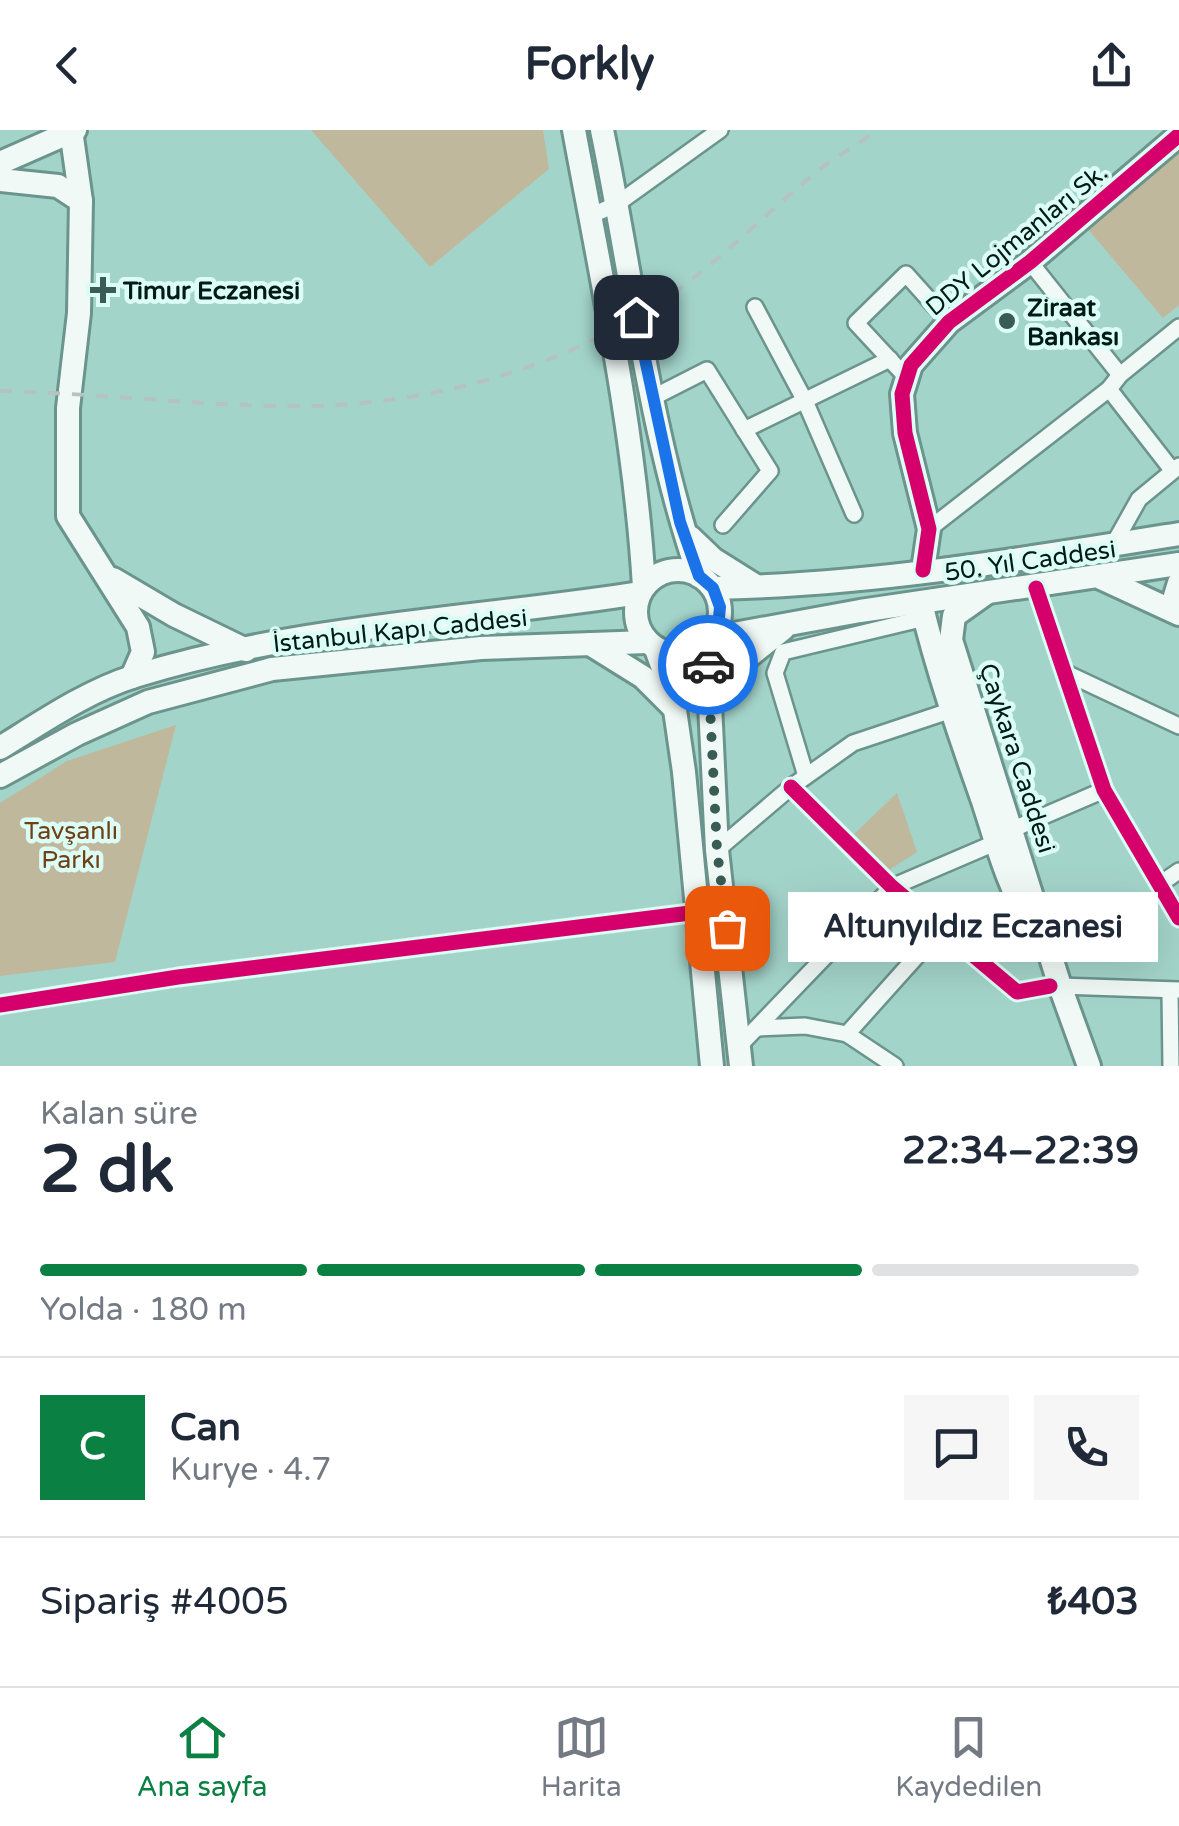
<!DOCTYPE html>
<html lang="tr">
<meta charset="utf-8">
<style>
body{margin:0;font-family:"Varela Round",sans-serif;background:#f6f6f7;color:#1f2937;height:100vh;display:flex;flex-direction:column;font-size:38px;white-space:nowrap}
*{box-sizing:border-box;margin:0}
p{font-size:32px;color:#747a83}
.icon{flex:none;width:55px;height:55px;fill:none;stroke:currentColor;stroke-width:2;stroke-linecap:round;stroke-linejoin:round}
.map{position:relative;height:936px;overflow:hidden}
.panel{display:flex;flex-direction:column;background:#fff;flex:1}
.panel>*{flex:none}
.pin{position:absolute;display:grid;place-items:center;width:85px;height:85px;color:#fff;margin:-42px;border-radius:20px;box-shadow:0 5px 15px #0006}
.courier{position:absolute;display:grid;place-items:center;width:100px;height:100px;margin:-50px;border:8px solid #1a73e8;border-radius:50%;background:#fff;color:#222;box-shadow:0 2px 12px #0007}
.bubble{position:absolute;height:70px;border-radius:0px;background:#fff;box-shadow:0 10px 40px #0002;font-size:32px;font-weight:700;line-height:70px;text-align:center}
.summary em{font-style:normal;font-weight:700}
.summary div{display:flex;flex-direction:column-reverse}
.summary{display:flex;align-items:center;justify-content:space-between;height:170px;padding:0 40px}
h1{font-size:65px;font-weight:700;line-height:75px}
.bar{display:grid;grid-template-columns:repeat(4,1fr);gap:15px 10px;align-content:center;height:120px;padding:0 40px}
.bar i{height:12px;border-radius:8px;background:#e0e1e3}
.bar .on{background:#0b8043}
.bar p{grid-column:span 4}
.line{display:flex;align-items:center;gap:25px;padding:0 40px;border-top:2px solid #e0e1e3}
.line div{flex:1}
.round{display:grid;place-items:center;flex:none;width:105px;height:105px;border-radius:0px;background:#f6f6f7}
header{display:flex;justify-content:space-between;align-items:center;height:130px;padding:0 40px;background:#fff;font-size:45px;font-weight:700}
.dock{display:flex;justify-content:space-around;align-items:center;height:140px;border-top:2px solid #e0e1e3;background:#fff;font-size:28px;color:#747a83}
.dock a{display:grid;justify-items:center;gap:5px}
.dock .on{color:#0b8043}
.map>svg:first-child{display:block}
</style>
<header><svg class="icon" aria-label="back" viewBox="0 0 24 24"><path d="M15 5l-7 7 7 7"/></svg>Forkly<svg class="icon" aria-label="share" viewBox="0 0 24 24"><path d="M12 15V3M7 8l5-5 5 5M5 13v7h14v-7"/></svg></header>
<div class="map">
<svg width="1179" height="936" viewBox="0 0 1179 936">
<rect width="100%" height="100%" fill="#a3d4ca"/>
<!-- green -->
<g fill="#c0b89c">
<polygon points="311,0 543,0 549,39 430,137"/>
<polygon points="1179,21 1179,175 1163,188 1087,98"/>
<polygon points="176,595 115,832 0,846 0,673 67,631"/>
<polygon points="897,663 917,722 889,740 854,704"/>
</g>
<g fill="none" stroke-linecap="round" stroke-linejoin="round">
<defs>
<g id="street">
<polyline points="590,86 617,74 720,0"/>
<polyline points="1030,132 1120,245"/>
<polyline points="755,177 805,271 854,384"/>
<polyline points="907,248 856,193 906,144 949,192"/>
<polyline points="1109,259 1172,340"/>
<polyline points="652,268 707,240 770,341 723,395"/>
<polyline points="744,300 890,229"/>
<polyline points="929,399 1109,259 1120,245 1179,197"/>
<polyline points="1112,417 1139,369 1179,336"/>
<polyline points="1036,458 1104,660 1179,788"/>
<polyline points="1064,542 1179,596"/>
<polyline points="806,646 775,543 783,522 925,488"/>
<polyline points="791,657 892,757 1017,862 1050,856"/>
<polyline points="1011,700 1104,660"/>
<polyline points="717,720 791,657 853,613 952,580"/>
<polyline points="1160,754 1179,741"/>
<polyline points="1060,856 1179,860"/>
<polyline points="1170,861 1171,936"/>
<polyline points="0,875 178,847 698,782"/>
<polyline points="758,898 805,896 847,904 895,936"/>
<polyline points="847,904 942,798"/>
<polyline points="741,914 892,757 997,712"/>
</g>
<g id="secondary">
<polyline points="71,0 81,71 79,183 68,278 68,386 138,497 143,522 132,547"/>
<path d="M 574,0 C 602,152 635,303 644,457"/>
<path d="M 602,0 C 633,149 649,302 699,446"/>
<polyline points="0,33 75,0"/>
<polyline points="0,50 58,56 81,71"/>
<polyline points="690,407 713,429 756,456"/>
<circle cx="678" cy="482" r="42"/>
<polyline points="923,440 929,399 905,303 902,264 911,235 949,192 1030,132 1179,5"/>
<polyline points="1101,448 1179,484"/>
<polyline points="113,449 174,485 246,520"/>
<polyline points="1179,453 1175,466 1179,481"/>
<path d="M 713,458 C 869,455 1025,429 1179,404"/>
<polyline points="985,464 954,486 951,510 1060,856 1089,936"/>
<path d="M 921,473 C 937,540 960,606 983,671 C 997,714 1009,761 1035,799"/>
<polyline points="712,508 860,481 1179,434"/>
<polyline points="707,512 717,720 741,936"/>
<polyline points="590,514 643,547 674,578"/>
<polyline points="656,519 673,566 684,642 712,936"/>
<polyline points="709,574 734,538 783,499"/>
<path d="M 0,618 C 42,592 87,561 135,546 C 296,496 474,489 640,463"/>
<polyline points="0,646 77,604 148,572 272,539 481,518 647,512"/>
</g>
</defs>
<!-- street casing -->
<use href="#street" stroke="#6b948c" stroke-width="20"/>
<!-- secondary casing -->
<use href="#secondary" stroke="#6b948c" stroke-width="28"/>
<!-- street -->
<use href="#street" stroke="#f1f9f7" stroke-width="15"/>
<!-- secondary -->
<use href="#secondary" stroke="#f1f9f7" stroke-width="22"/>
<!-- rail -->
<path stroke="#b5c2bf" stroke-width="4" stroke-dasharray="12 12" stroke-linecap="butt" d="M 0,261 C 91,263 182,274 273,276 C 412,280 561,243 675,162 C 726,125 771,79 820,39 C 838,25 859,15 876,0"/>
<defs>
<g id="cycleway">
<polyline points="923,440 929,399 905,303 902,264 911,235 949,192 1030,132 1179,5"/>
<polyline points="1036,458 1104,660 1179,788"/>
<polyline points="791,657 892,757 1017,862 1050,856"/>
<polyline points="0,875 178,847 698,782"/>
</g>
</defs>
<!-- cycleway casing -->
<use href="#cycleway" stroke="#dcfdf5" stroke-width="21"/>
<!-- cycleway -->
<use href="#cycleway" stroke="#d6006c" stroke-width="15"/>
</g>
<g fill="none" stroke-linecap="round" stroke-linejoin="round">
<!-- done -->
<polyline stroke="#395c55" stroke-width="10" stroke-dasharray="0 18" points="708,535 717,720 727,798"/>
<!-- route -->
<polyline stroke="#1a73e8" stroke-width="12" points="636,187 680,392 699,446 713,458 720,477 718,498 708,512 708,535"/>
</g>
<!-- markers -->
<g fill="#395c55" stroke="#dcfdf5" stroke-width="4">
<path d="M98 145h10v10h10v10h-10v10h-10v-10h-10v-10h10z"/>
<circle cx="1007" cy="191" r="10"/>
</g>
<g text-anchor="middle" stroke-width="9" stroke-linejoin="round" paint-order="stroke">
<!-- street labels -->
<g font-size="25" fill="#001b16" stroke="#dcfdf5">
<text transform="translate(1016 109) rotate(-39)" y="9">DDY Lojmanları Sk.</text>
<text transform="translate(1030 430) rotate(-8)" y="9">50. Yıl Caddesi</text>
<text transform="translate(400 500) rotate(-6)" y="9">İstanbul Kapı Caddesi</text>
<text transform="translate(1018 628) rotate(72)" y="9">Çaykara Caddesi</text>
</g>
<!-- poi labels -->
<g font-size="25" font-weight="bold" fill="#001b16" stroke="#dcfdf5" text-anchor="start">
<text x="123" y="169">Timur Eczanesi</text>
<text x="1027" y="186">Ziraat<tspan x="1027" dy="29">Bankası</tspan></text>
</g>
<!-- park labels -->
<g font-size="25" fill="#6e4016" stroke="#dcfdf5">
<text x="71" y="709">Tavşanlı<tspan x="71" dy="29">Parkı</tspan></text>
</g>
</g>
</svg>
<div class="pin" style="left:727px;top:798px;background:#ea580c"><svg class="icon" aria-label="bag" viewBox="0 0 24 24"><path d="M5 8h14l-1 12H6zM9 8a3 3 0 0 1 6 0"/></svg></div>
<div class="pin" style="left:636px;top:187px;background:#1f2937"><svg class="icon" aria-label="home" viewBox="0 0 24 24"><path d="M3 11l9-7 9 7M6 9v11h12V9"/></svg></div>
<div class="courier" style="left:708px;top:535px"><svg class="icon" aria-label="car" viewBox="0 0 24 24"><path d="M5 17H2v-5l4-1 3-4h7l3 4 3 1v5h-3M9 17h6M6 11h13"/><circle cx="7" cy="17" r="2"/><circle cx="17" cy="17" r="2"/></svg></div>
<div class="bubble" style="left:788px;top:762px;width:370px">Altunyıldız Eczanesi</div>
</div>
<section class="panel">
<div class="summary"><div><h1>2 dk</h1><p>Kalan süre</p></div><em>22:34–22:39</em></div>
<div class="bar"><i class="on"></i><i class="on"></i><i class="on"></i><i></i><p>Yolda · 180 m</p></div>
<div class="line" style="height:180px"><b class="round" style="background:#0b8043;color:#fff">C</b><div><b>Can</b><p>Kurye · 4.7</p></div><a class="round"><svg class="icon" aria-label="chat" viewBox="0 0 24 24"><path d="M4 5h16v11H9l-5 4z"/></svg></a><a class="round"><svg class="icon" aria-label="phone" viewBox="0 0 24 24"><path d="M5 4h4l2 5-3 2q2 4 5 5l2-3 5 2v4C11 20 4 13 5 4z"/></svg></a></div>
<div class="line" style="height:130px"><div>Sipariş #4005</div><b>₺403</b></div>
</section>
<nav class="dock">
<a class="on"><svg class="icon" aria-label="home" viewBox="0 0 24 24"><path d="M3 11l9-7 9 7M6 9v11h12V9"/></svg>Ana sayfa</a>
<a><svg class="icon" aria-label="map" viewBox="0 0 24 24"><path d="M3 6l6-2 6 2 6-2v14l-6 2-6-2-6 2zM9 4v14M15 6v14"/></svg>Harita</a>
<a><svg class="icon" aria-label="saved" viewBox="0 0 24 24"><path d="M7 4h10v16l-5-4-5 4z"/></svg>Kaydedilen</a>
</nav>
